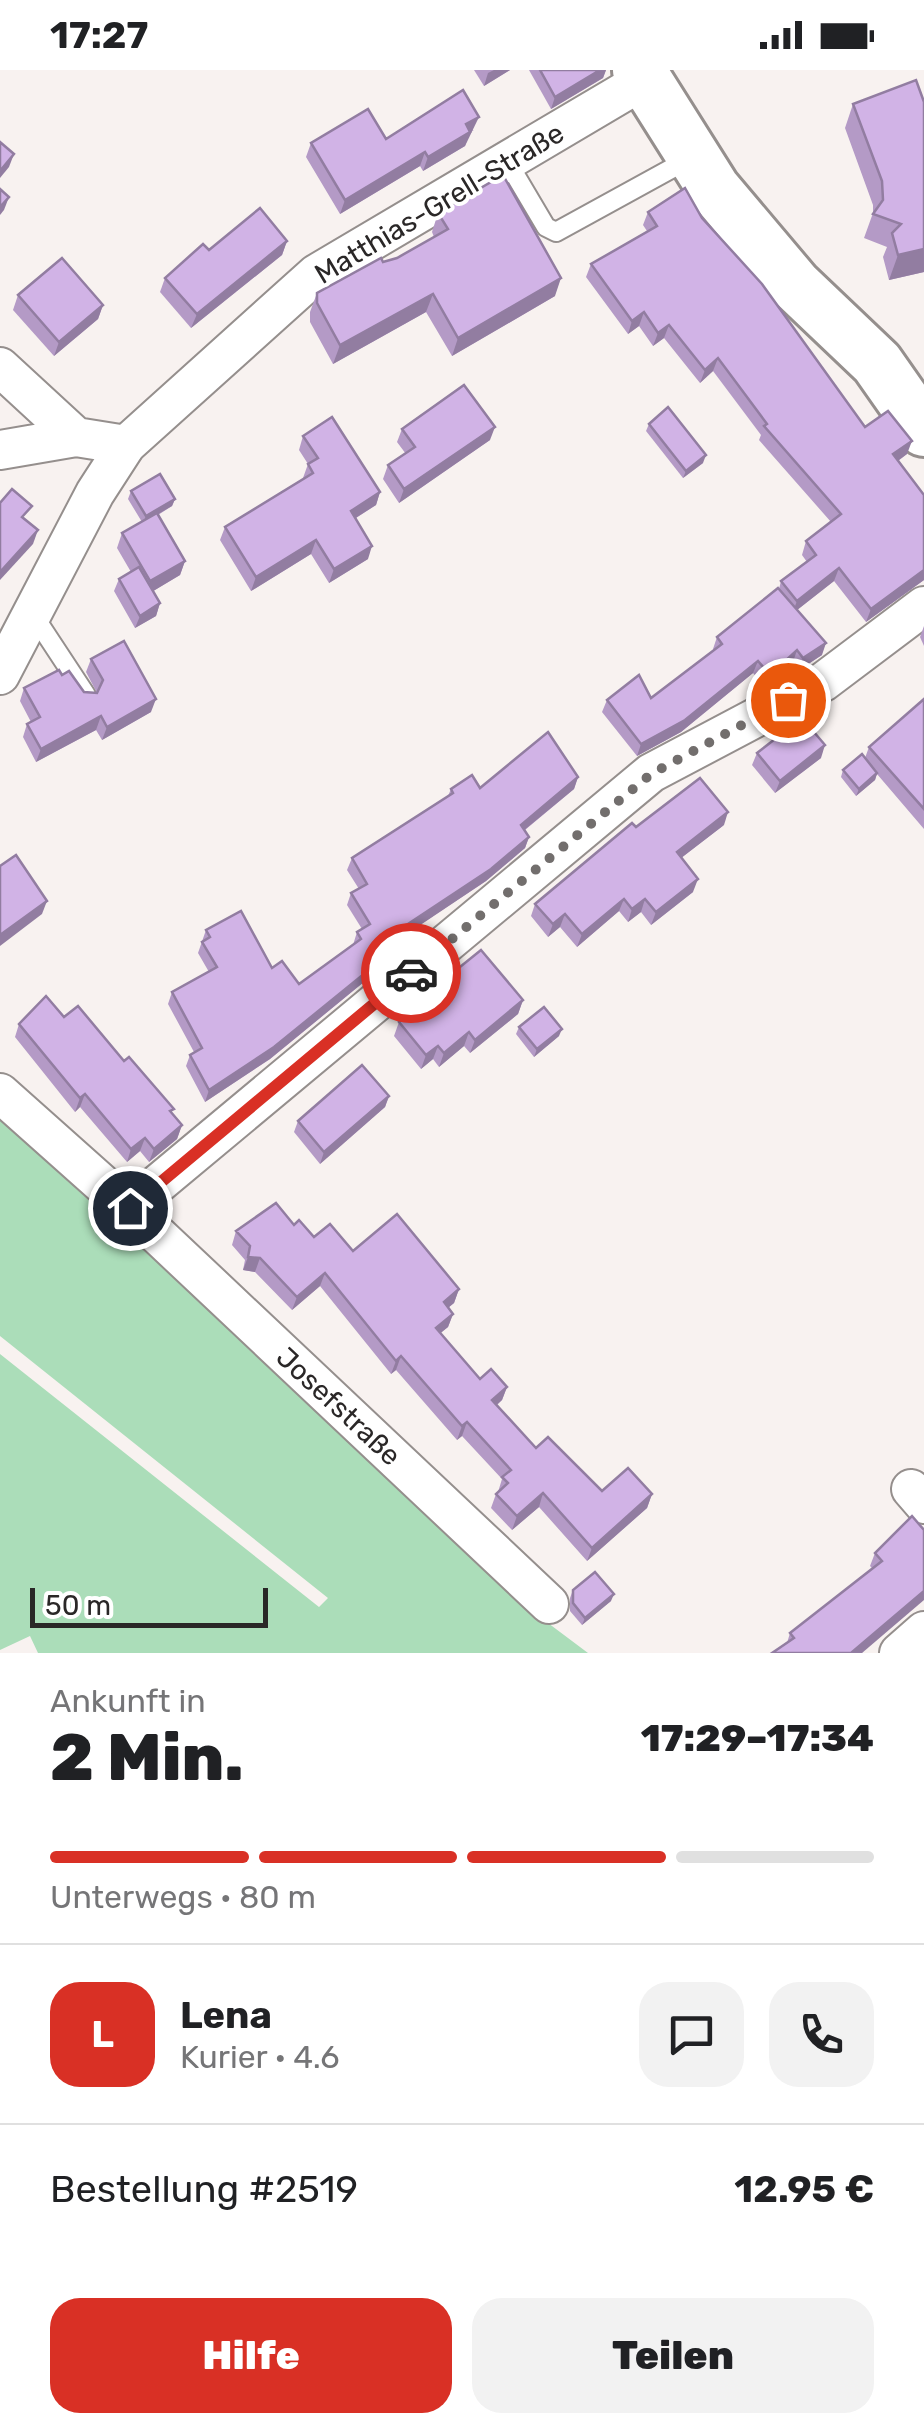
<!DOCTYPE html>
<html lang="de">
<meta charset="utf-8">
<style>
body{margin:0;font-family:Rubik,sans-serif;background:#f2f2f2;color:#202124;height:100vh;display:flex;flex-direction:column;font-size:38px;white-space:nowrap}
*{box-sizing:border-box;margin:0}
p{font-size:32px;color:#757577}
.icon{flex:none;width:55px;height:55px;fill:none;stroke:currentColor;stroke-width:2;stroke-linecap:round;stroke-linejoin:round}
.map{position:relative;height:1583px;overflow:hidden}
.panel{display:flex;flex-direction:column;background:#fff;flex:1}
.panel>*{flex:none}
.scale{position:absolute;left:30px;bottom:25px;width:238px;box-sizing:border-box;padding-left:10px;border:5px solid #2a2727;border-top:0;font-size:28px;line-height:35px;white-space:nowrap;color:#2a2727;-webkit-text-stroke:8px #fff;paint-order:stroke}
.pin{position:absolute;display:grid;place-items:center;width:85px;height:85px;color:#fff;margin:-42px;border:5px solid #fff;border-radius:50%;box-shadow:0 2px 10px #0007}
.courier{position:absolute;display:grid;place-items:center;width:100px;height:100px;margin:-50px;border:8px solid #d93025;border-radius:50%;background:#fff;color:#222;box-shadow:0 2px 12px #0007}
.head em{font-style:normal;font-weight:800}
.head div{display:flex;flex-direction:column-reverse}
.head{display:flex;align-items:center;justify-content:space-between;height:170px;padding:0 50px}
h1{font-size:65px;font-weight:800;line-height:75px}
.bar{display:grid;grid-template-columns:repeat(4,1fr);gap:15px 10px;align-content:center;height:120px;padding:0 50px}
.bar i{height:12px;border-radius:8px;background:#e0e0e0}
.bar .selected{background:#d93025}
.bar p{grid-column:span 4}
.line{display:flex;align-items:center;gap:25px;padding:0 50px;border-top:2px solid #e0e0e0}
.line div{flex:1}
.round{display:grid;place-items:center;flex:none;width:105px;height:105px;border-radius:30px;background:#f2f2f2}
.primary-button{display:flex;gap:20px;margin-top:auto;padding:20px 50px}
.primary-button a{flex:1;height:115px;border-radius:30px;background:#d93025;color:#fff;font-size:40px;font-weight:800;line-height:115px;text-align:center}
.primary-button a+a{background:#f2f2f2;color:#202124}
.status{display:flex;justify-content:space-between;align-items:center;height:70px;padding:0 50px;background:#fff;direction:ltr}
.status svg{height:28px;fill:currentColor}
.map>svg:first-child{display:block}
</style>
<div class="status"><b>17:27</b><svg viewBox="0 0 49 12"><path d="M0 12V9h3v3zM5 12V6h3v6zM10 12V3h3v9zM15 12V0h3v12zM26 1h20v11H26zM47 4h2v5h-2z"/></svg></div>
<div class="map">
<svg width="924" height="1583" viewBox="0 0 924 1583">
<rect width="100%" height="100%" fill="#f8f2f0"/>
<!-- green -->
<polygon fill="#abddb9" points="0,1045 540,1547 588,1583 38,1583 30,1566 0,1580 0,1284 319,1537 328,1528 0,1266"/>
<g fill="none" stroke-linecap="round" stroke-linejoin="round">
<defs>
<g id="service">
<polyline points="507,91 546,157 556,162 689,89"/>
<polyline points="32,543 86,625"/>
</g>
<g id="minor">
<polyline points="0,297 76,367 126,375"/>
<polyline points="0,380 76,367"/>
<polyline points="0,605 95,423 126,375 316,204 644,10"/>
<polyline points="0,1023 129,1138 549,1534"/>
<polyline points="129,1138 651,703 823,612 924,536"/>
<polyline points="911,1419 924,1434"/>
<polyline points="899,1583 924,1561"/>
</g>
<polyline id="secondary" points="639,0 714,119 795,215 877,293 924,360"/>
</defs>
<!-- service casing -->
<use href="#service" stroke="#958f8d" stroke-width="22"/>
<!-- minor casing -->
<use href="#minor" stroke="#958f8d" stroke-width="42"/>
<!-- secondary casing -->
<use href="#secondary" stroke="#958f8d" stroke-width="58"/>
<!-- service -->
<use href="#service" stroke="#fff" stroke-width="18"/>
<!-- minor -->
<use href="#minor" stroke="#fff" stroke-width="38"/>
<!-- secondary -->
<use href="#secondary" stroke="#fff" stroke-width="52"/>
</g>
<!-- wall -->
<g fill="#b49ac6">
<polygon points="474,0 510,0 484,16"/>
<polygon points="529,0 606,0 603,8 551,39"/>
<polygon points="924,32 924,202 889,210 883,187 887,177 864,168 873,143 873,135 845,58 853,34"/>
<polygon points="474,60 470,62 465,76 423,101 420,96 340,144 306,87 311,73 386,69"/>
<polygon points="648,142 702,148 865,357 907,384 898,391 924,425 924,510 866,552 834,511 797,540 822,585 799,600 793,592 765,617 753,603 681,662 637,686 602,642 607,630 651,628 714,580 713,579 717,567 779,519 781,511 807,492 802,485 806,471 831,452 759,370 761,365 713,301 700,313 664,268 653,276 639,256 628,264 586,207 591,194 647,161 643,155"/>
<polygon points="438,143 555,226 452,286 426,242 333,294 310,252 310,242 317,223 383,192 397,188 434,167 432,162"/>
<polygon points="287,171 282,185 191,258 160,222 165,208 209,180"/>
<polygon points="18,225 103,235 98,249 54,286 13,240"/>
<polygon points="649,354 703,393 683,408 646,361"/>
<polygon points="402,359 490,370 399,433 383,409 388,395 406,384 397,372"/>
<polygon points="303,366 380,422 376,435 356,448 368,489 329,513 311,484 251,521 220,470 225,457 304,409 303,408 308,394 299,380"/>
<polygon points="131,421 175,429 172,436 158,445 185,491 180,505 153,521 160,533 156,546 135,558 114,521 119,509 131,502 117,478 122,463 142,452 128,429"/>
<polygon points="924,556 924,576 920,567"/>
<polygon points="91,589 151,642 102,670 96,660 36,692 23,667 27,654 31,652 20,631 24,618 62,605 84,622 97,623 86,602"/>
<polygon points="924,629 924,759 877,704 875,710 856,726 841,707 843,700 865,688 869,677"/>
<polygon points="757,683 821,688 775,723 752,695"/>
<polygon points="578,707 574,719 525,760 529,767 525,778 486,811 400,868 398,884 270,989 205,1032 186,996 190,985 194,982 168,934 172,922 209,902 198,883 206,860 299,914 353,875 357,862 362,859 347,835 351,823 359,819 347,800 352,788 448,726 451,719 480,718"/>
<polygon points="724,755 681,788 693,822 651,855 641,842 628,852 619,841 577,877 560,857 548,867 531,846 535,834"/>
<polygon points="523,930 518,944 470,983 464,976 439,997 433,989 421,999 394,966 399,952 404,948 408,939"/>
<polygon points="64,947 124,991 182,1055 177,1069 149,1092 140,1081 127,1092 80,1037 75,1042 15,967 19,954"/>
<polygon points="519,957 559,966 534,987 516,964"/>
<polygon points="389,1026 385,1037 320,1094 294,1062 298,1051"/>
<polygon points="294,1155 314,1167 459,1219 454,1233 448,1238 453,1244 448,1257 440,1263 480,1309 507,1317 502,1330 497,1335 536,1378 602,1421 652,1424 647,1438 587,1491 539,1437 512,1460 491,1438 496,1424 498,1422 502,1409 462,1366 457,1370 396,1300 391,1304 320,1216 292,1240 255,1202 243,1200 245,1190 232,1175 236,1161"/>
<polygon points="912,1446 862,1583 787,1573 790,1563 872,1498 870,1496 875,1483"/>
<polygon points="573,1520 611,1531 582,1555 570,1541 570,1528"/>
</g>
<!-- shaded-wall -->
<g fill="#927da1">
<polygon points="494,0 510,0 484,16 488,3"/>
<polygon points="600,0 606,0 603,8 551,39 555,27"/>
<polygon points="479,47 465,76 423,101 428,87 466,54"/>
<polygon points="425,82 420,96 340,144 345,130"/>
<polygon points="14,84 9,97 0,108 0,101"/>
<polygon points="9,127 4,140 0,145 0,137"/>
<polygon points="287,171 282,185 191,258 197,244"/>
<polygon points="924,179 924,202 889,210 898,185"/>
<polygon points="561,208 555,226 452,286 458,268"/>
<polygon points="433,224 426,242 333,294 340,275"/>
<polygon points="103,235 98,249 54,286 59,272"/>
<polygon points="644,242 639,256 628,264 632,251"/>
<polygon points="669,255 664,268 653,276 658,263"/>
<polygon points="718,288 713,301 700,313 705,300"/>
<polygon points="495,357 490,370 399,433 404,419"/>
<polygon points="912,371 907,384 888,398 893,384"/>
<polygon points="706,385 703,393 683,408 686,401"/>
<polygon points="380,422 376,435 346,454 351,441"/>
<polygon points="175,429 172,436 143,453 146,446"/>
<polygon points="38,460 33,474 0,510 0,502"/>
<polygon points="316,470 311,484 251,521 256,507"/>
<polygon points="372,476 368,489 329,513 334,499"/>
<polygon points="185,491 180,505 145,526 150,511"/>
<polygon points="839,498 834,511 792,544 797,531"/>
<polygon points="924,500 924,510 866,552 871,539"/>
<polygon points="160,533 156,546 135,558 140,546"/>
<polygon points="826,573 822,585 799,600 803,588"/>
<polygon points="797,580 793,592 765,617 770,605"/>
<polygon points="758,591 753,603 681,662 637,686 641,674"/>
<polygon points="156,629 151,642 102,670 107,657"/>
<polygon points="101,646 96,660 36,692 41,679"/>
<polygon points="825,675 821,688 775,723 780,711"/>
<polygon points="877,703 875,710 856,726 859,719"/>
<polygon points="578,707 574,719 517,766 521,755"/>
<polygon points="728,742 724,755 672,795 677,782"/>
<polygon points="529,767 525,778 486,811 392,874 396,862"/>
<polygon points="698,809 693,822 651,855 656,842"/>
<polygon points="624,829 619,841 577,877 582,864"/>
<polygon points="645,829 641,842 628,852 632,839"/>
<polygon points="47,831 42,844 0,876 0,865"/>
<polygon points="565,844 560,857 548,867 553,854"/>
<polygon points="402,873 398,884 270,989 205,1032 209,1020"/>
<polygon points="523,930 518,944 470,983 475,970"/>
<polygon points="562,959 559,966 534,987 537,979"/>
<polygon points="469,962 464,976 439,997 444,983"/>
<polygon points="438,976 433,989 421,999 426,985"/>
<polygon points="85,1024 80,1037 75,1042 80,1028"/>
<polygon points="389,1026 385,1037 320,1094 324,1082"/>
<polygon points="182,1055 177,1069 149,1092 154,1079"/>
<polygon points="145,1068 140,1081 127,1092 131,1079"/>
<polygon points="248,1187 260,1188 255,1202 243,1200"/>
<polygon points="325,1203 320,1216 292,1240 297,1227"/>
<polygon points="459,1219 454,1233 439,1245 444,1232"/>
<polygon points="453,1244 448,1257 431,1271 436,1258"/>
<polygon points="401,1286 396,1300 391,1304 396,1291"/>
<polygon points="507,1317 502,1330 487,1343 492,1330"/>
<polygon points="467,1352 462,1366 457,1370 462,1356"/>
<polygon points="543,1423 539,1437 512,1460 517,1446"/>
<polygon points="652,1424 647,1438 587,1491 592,1478"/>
<polygon points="924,1521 924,1530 862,1583 851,1583"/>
<polygon points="614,1524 611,1531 582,1555 585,1548"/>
</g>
<!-- building -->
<g fill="#d1b3e6" stroke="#927da1" stroke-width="2.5">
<polygon points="540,0 600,0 555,27"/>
<polygon points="916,10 924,32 924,179 898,185 892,163 901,154 873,144 883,130 882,111 853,34"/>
<polygon points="463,20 479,47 466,54 470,62 428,87 425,82 345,130 311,73 368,39 386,69"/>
<polygon points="0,72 14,84 0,101"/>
<polygon points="503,105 561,208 458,268 433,224 340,275 317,233 317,223 381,188 383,192 397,188 448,159 438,143"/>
<polygon points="685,118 702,148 762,214 865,357 888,341 912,371 893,384 924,425 924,500 871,539 839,498 797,531 781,511 816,485 806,471 841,444 764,356 767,354 718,288 705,300 669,255 658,263 644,242 632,251 591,194 657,156 648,142"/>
<polygon points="0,119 9,127 0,137"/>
<polygon points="260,138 287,171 197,244 165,208 203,174 209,180"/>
<polygon points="62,188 103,235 59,272 18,225"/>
<polygon points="464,315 495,357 404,419 388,395 415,377 402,359"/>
<polygon points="668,337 706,385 686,401 649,354"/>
<polygon points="332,347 380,422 351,441 372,476 334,499 316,470 256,507 225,457 313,403 308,394 318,388 303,366"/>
<polygon points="160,404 175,429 146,446 131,421"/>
<polygon points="12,419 32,436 22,447 38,460 0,502 0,433"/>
<polygon points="157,443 185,491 150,511 122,463"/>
<polygon points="139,497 160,533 140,546 119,509"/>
<polygon points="778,518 826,573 803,588 797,580 770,605 758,591 685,650 641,674 607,630 639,605 651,628 722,574 717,567"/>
<polygon points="124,571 156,629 107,657 101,646 41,679 27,654 40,647 24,618 59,600 62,605 69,601 84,622 97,623 103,610 91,589"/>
<polygon points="924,629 924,739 869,677"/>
<polygon points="802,648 825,675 780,711 757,683"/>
<polygon points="548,662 578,707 521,755 529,767 491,799 396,862 402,873 274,977 209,1020 190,985 202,978 172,922 217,897 202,872 210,867 206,860 241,841 272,898 282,891 299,914 361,869 357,862 370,854 351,823 367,814 352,788 453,723 451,719 472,705 480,718"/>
<polygon points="862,684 877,703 859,719 843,700"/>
<polygon points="700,708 728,742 677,782 698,809 656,842 645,829 632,839 624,829 582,864 565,844 553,854 535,834 632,753 636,757"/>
<polygon points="16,785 47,831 0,865 0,796"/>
<polygon points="481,880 523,930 475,970 469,962 444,983 438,976 426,985 399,952 411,943 408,939"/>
<polygon points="46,926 64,947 78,936 124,991 129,987 174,1039 170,1041 182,1055 154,1079 145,1068 131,1079 85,1024 80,1028 19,954"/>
<polygon points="544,937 562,959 537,979 519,957"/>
<polygon points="362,995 389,1026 324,1082 298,1051"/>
<polygon points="276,1133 294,1155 299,1150 314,1167 330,1154 353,1181 397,1144 459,1219 444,1232 453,1244 436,1258 480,1309 491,1299 507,1317 492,1330 536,1378 548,1367 602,1421 628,1398 652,1424 592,1478 543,1423 517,1446 496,1424 508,1413 502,1407 511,1400 467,1352 462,1356 401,1286 396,1291 325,1203 297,1227 260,1188 248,1187 250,1176 236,1161"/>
<polygon points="912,1446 924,1460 924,1521 851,1583 772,1583 794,1568 790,1563 882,1491 875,1483"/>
<polygon points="595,1502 614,1524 585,1548 573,1533 573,1520"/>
</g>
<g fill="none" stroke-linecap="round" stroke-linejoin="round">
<!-- done -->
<polyline stroke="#726e6d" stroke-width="10" stroke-dasharray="0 18" points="411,903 651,704 788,630"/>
<!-- route -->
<polyline stroke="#d93025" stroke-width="12" points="130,1138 411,903"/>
</g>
<g text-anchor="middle" stroke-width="8" stroke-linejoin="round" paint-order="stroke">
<!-- street labels -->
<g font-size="28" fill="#2a2727" stroke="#fff">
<text transform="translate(439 133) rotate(-31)" y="10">Matthias-Grell-Straße</text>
<text transform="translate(339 1336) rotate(43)" y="10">Josefstraße</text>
</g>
</g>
</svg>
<div class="scale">50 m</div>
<div class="pin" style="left:788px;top:630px;background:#ea580c"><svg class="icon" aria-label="bag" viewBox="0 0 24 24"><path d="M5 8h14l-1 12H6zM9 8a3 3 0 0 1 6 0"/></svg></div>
<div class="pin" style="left:130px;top:1138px;background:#1f2937"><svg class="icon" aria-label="home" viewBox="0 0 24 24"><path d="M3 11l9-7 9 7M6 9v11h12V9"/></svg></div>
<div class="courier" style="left:411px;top:903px"><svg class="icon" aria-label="car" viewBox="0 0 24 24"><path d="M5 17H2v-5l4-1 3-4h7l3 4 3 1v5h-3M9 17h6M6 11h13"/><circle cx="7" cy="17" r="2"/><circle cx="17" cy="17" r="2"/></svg></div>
</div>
<section class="panel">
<div class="head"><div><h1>2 Min.</h1><p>Ankunft in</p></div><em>17:29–17:34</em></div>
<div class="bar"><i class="selected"></i><i class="selected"></i><i class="selected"></i><i></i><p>Unterwegs · 80 m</p></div>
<div class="line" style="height:180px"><b class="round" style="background:#d93025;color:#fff">L</b><div><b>Lena</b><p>Kurier · 4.6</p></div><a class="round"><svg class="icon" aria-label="chat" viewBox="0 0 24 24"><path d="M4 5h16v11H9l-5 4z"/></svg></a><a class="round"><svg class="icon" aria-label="phone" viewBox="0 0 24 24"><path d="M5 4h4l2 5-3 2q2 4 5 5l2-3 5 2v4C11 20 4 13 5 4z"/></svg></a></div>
<div class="line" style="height:130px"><div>Bestellung #2519</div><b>12.95 €</b></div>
<div class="primary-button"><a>Hilfe</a><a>Teilen</a></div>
</section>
